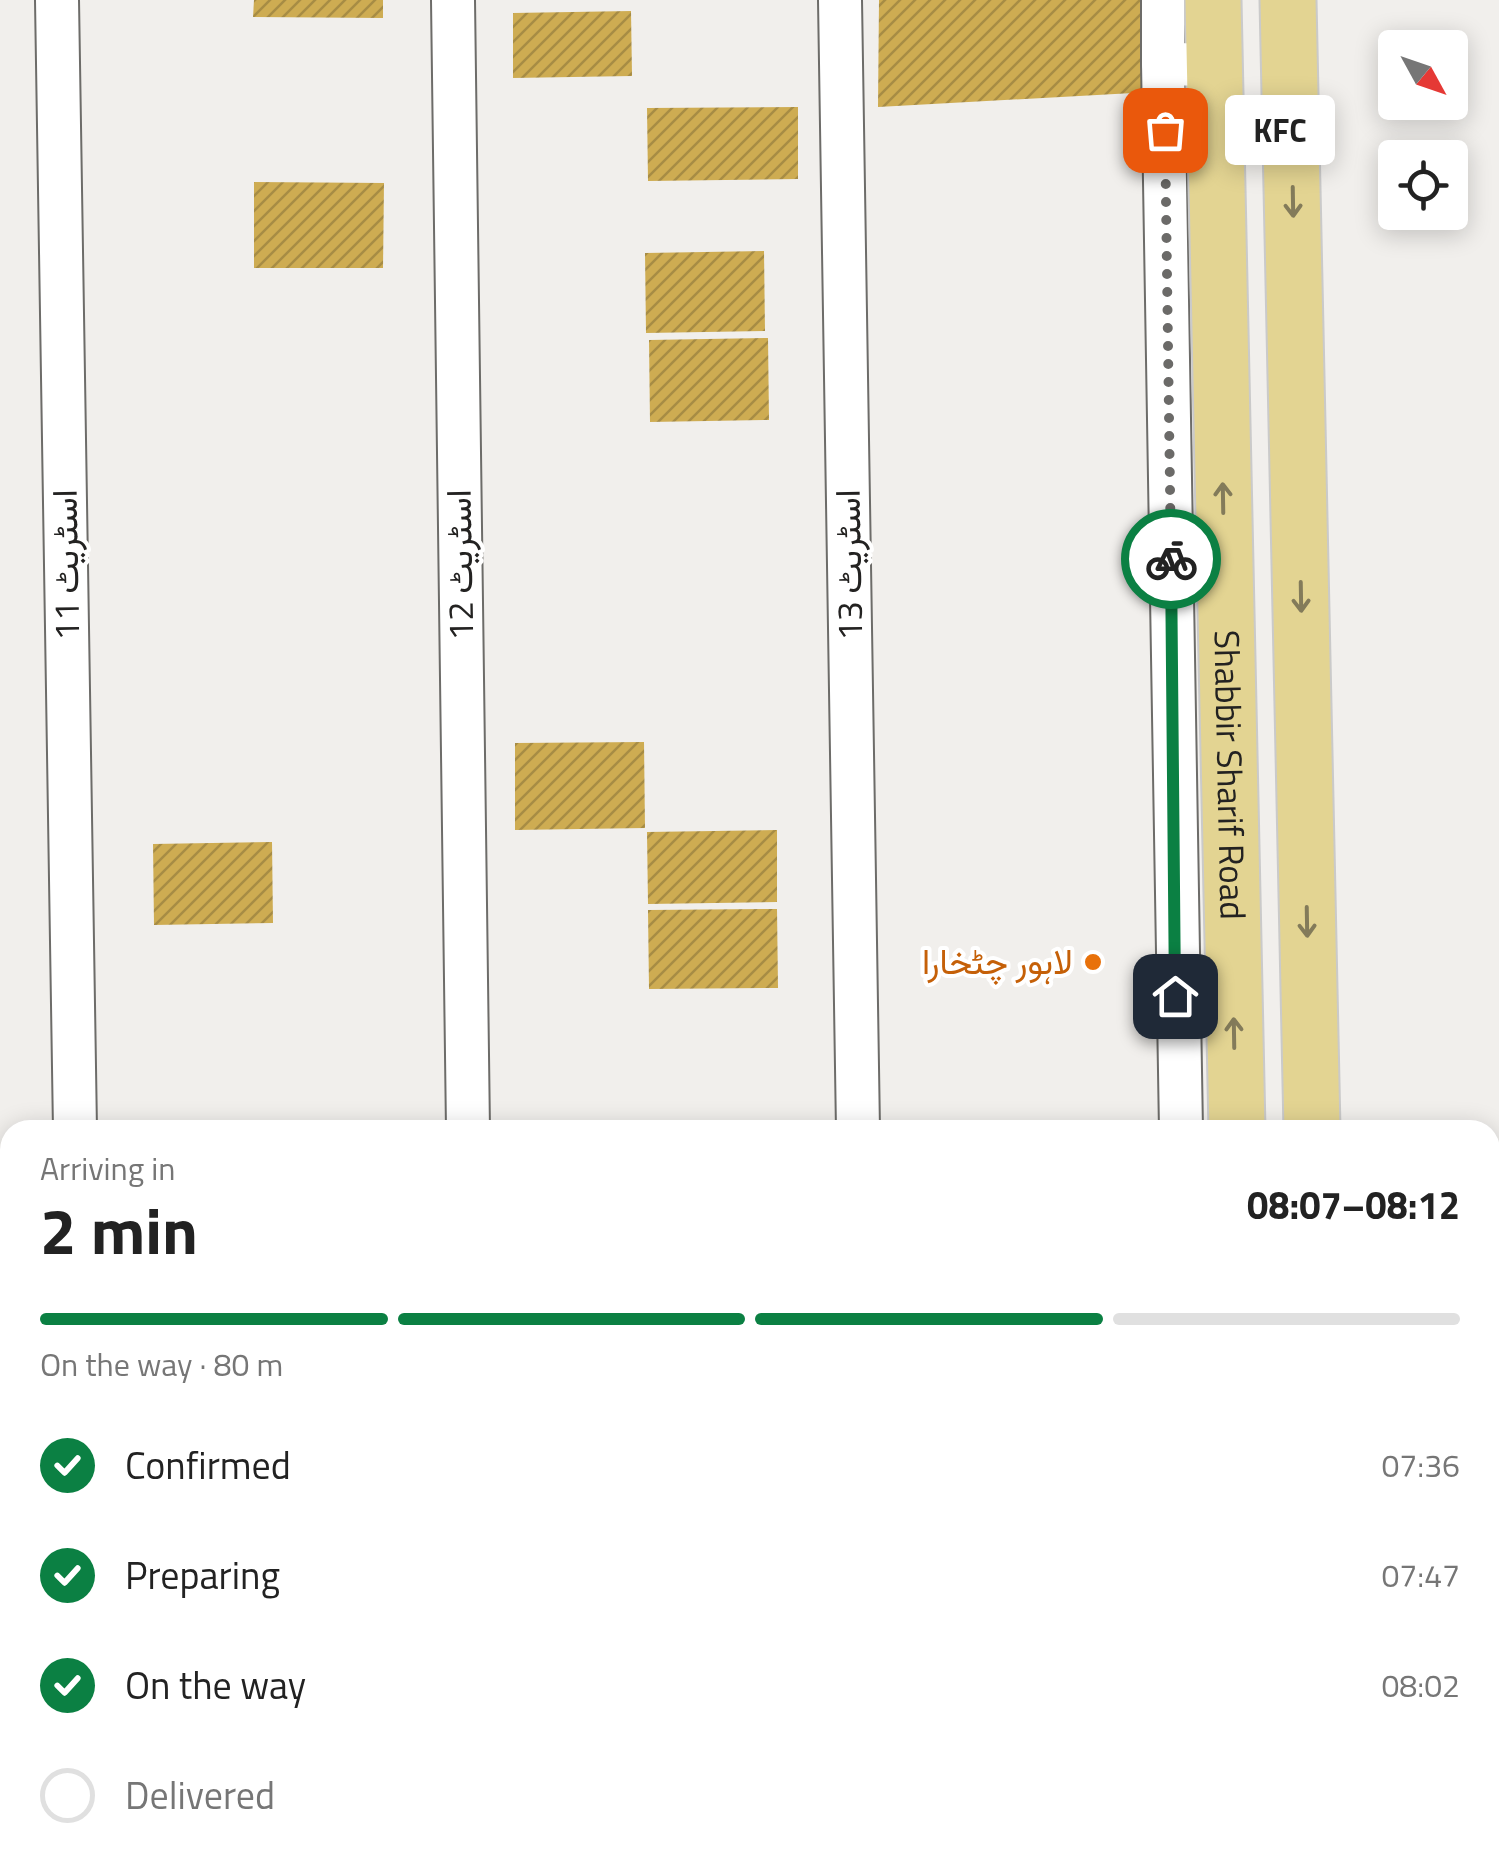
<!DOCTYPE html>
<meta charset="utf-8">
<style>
body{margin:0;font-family:"Titillium Web",Vazirmatn,sans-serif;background:#f2f2f2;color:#222;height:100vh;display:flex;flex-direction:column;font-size:38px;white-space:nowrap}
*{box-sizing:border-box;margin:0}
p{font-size:32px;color:#767676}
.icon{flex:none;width:55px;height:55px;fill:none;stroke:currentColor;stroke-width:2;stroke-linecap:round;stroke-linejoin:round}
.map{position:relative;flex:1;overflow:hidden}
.panel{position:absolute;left:0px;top:1120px;width:1500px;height:752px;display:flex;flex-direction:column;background:#fff;border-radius:30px 30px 0 0;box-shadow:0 5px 25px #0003}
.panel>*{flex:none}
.needle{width:65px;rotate:130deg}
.controls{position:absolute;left:1378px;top:30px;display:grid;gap:20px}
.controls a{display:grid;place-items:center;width:90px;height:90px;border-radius:10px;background:#fff;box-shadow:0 5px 25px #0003;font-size:50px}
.pin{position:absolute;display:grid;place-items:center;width:85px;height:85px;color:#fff;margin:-42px;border-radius:20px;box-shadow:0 5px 15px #0006}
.courier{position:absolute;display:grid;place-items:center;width:100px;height:100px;margin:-50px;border:8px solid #0b8043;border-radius:50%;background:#fff;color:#222;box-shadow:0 2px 12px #0007}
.bubble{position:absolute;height:70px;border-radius:10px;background:#fff;box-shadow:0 5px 25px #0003;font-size:32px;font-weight:700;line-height:70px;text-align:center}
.overview em{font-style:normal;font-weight:700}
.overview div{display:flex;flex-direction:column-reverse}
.overview{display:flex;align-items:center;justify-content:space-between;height:170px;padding:0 40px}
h1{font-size:65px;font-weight:700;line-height:75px}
.bar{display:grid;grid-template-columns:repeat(4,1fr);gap:15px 10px;align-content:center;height:120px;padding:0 40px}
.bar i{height:12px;border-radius:8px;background:#e0e0e0}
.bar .current{background:#0b8043}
.bar p{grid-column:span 4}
ol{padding:0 40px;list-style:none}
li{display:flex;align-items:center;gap:30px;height:110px}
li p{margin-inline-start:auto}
li .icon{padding:10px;border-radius:50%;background:#0b8043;color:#fff;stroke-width:4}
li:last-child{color:#767676}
li i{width:55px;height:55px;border:5px solid #e0e0e0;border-radius:50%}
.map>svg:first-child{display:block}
</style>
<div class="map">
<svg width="1499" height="1872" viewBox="0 0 1499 1872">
<defs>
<pattern id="building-hatch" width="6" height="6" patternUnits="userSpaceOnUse" patternTransform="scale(2.5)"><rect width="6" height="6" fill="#ceac52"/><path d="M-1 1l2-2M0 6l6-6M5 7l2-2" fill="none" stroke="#a78c44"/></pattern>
</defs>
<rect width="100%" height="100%" fill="#f1efec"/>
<!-- building -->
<g fill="url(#building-hatch)">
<polygon points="254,0 383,0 383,18 253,17"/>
<polygon points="879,0 1148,0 1151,92 878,107"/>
<polygon points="631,11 632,76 513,78 513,13"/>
<polygon points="798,107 798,179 648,181 647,108"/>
<polygon points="254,182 384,183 383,268 254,268"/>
<polygon points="764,251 765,331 646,333 645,253"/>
<polygon points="768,338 769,420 650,422 649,340"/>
<polygon points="644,742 645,828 515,830 515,743"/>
<polygon points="777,830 777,902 648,904 647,832"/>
<polygon points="272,842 273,923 154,925 153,844"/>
<polygon points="777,909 778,988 649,989 648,910"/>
</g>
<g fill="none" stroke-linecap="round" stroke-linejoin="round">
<defs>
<g id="street">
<polyline points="57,0 75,1130"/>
<polyline points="453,0 468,1130"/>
<polyline points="840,0 858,1130"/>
<polyline points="1163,0 1163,63"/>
<polyline points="1181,1130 1163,63 1213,66"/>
<polyline points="86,1862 86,1872"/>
<polyline points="478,1862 478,1872"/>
<polyline points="864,1862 864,1872"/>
<polyline points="1201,1862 1201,1872"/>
<polyline points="1355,1862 1360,1872"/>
</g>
<g id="primary">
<path id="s1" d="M 1213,0 L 1237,1130"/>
<polyline points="1288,0 1312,1130"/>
<polyline points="1253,1862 1253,1872"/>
<polyline points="1327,1862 1328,1872"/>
</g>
</defs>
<!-- street casing -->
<use href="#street" stroke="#6d6c69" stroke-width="46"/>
<!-- primary casing -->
<use href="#primary" stroke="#cacaca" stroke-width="59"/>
<!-- street -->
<use href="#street" stroke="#fff" stroke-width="42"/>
<!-- primary -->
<use href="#primary" stroke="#e3d492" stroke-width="55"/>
</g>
<!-- one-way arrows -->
<defs><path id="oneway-shaft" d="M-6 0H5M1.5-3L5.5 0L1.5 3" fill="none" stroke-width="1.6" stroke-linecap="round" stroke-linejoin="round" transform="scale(2.5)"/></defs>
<g stroke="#837b5a">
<use href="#oneway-shaft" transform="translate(1293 202) rotate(89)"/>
<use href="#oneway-shaft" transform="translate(1223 498) rotate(-91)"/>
<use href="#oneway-shaft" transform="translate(1301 597) rotate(89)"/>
<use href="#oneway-shaft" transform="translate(1307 922) rotate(89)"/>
<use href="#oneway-shaft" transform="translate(1234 1033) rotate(-91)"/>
</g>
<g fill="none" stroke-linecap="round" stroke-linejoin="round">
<!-- done -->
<polyline stroke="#6b6a68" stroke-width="10" stroke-dasharray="0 18" points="1165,130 1171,559"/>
<!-- route -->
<polyline stroke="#0b8043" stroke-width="12" points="1171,559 1175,996"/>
</g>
<!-- markers -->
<circle fill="#e8710a" stroke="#fff" stroke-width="4" cx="1093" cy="962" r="10"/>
<g text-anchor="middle" stroke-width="8" stroke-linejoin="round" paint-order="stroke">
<!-- street labels -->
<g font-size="35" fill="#232221" stroke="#fff">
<text transform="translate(66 565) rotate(-91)" y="12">اسٹریٹ 11</text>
<text transform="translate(460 565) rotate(-91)" y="12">اسٹریٹ 12</text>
<text transform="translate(849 565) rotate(-91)" y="12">اسٹریٹ 13</text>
<text dy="12" stroke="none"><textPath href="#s1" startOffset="775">Shabbir Sharif Road</textPath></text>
</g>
<!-- food labels -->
<g font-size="35" fill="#c56008" stroke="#fff" text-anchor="end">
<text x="1073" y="974">لاہور چٹخارا</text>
</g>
</g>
</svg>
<div class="controls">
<a><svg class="needle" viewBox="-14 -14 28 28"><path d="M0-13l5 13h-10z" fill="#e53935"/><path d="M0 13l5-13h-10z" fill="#767676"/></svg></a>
<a><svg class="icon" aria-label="locate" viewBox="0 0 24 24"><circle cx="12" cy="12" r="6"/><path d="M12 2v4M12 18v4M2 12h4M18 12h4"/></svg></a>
</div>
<div class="pin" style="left:1165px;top:130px;background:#ea580c"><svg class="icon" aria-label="bag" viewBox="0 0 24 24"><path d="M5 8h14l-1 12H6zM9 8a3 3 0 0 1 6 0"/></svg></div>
<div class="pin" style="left:1175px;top:996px;background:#1f2937"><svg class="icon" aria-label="home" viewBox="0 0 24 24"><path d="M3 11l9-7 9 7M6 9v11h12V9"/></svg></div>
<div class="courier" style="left:1171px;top:559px"><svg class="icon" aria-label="bike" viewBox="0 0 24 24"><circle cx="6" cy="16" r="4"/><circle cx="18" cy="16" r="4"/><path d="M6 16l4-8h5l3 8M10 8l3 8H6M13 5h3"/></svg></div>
<div class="bubble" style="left:1225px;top:95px;width:110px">KFC</div>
<section class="panel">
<div class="overview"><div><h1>2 min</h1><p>Arriving in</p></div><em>08:07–08:12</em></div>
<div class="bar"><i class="current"></i><i class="current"></i><i class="current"></i><i></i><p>On the way · 80 m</p></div>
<ol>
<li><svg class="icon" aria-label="check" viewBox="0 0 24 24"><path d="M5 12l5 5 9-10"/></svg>Confirmed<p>07:36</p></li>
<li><svg class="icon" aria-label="check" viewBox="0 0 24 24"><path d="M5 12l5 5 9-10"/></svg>Preparing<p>07:47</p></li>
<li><svg class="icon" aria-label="check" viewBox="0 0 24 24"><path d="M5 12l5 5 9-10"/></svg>On the way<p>08:02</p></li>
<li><i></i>Delivered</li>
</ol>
</section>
</div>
